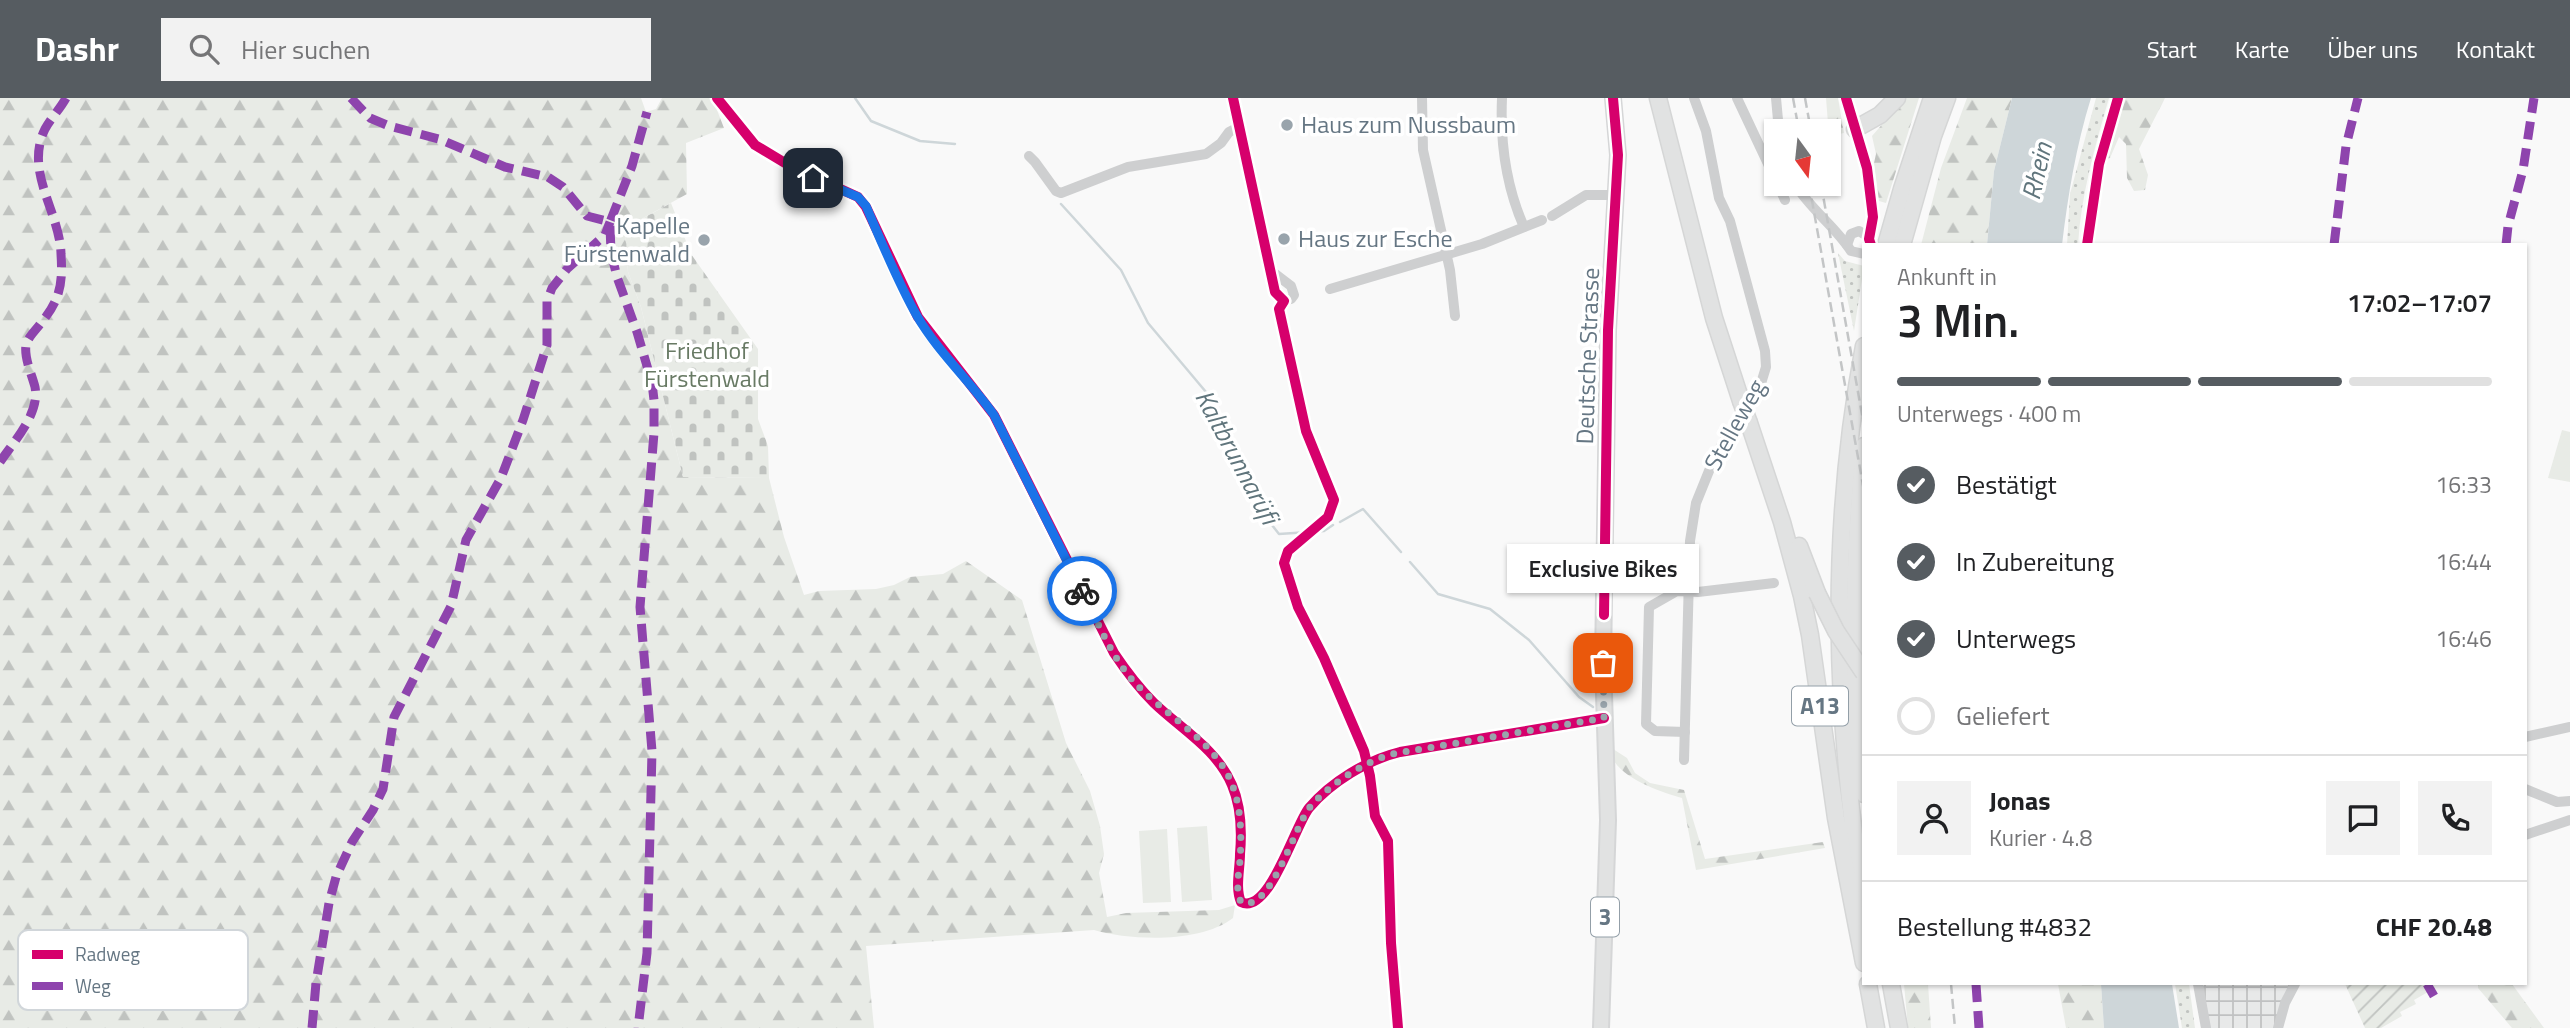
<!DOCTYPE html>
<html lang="de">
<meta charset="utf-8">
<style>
body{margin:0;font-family:"Titillium Web",sans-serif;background:#f2f2f2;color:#202124;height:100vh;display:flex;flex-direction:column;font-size:26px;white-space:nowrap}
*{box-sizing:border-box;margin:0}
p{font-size:23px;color:#757577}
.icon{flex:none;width:38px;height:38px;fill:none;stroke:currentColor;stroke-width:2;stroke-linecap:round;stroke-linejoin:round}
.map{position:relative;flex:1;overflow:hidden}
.side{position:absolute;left:1862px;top:145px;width:665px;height:742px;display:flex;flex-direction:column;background:#fff;border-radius:0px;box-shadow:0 2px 5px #0004}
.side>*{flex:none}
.needle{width:46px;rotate:165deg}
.controls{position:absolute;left:1764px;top:21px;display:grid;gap:14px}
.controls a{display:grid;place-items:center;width:77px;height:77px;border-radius:0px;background:#fff;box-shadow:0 2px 5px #0004;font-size:35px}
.pin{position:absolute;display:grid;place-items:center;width:60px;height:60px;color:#fff;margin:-30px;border-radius:14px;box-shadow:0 4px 10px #0006}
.courier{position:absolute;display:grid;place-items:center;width:70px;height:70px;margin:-35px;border:5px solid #1a73e8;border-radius:50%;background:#fff;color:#222;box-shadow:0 2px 9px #0007}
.bubble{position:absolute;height:49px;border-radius:0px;background:#fff;box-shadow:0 2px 5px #0004;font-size:23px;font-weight:600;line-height:49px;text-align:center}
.summary em{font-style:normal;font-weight:600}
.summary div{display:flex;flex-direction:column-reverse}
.summary{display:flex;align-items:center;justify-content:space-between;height:119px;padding:0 35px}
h1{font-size:46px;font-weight:600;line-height:52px}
.bar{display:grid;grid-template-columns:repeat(4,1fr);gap:10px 7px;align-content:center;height:84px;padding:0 35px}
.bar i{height:9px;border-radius:5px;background:#e0e0e0}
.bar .current{background:#565c61}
.bar p{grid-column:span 4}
.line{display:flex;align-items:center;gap:18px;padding:0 35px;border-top:2px solid #e0e0e0}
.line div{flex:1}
.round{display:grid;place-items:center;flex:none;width:74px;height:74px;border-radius:0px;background:#f2f2f2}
ol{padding:0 35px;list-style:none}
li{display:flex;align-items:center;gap:21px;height:77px}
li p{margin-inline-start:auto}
li .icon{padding:7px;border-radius:50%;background:#565c61;color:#fff;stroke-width:4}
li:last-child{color:#757577}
li i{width:38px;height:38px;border:4px solid #e0e0e0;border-radius:50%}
header{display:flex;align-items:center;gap:42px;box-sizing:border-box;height:98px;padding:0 35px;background:#565c61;color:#fff}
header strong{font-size:33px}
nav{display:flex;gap:38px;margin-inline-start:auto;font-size:24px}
.search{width:490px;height:63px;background:#f2f2f2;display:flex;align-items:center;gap:18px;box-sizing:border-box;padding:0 24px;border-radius:0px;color:#757577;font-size:26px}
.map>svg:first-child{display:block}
</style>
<header>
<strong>Dashr</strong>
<div class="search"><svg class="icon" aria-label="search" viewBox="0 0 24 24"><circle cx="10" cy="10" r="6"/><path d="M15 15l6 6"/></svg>Hier suchen</div>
<nav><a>Start</a><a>Karte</a><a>Über uns</a><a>Kontakt</a></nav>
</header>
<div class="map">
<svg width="2570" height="930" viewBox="0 0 2570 930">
<defs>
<pattern id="industrial-grid" width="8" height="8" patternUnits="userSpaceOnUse" patternTransform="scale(1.75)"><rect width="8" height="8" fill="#e8e9e9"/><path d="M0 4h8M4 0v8" fill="none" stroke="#c0c1c2"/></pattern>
<pattern id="grass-dots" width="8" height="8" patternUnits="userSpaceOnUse" patternTransform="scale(1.75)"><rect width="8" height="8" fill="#e8ebe6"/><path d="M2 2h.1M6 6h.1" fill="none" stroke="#c0c3c0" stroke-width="1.8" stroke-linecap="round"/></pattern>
<pattern id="forest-firs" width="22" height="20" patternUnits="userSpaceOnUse" patternTransform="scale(1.75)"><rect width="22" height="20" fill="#e8ebe6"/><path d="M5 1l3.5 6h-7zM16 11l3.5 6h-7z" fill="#c0c3c0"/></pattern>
<pattern id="cemetery-stones" width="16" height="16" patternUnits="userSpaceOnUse" patternTransform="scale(1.75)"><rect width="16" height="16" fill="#e8ebe6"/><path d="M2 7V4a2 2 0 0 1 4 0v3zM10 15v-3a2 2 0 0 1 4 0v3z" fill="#c0c3c0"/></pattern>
<pattern id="garden-furrows" width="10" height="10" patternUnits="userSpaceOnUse" patternTransform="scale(1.75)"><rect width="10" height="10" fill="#e8ebe6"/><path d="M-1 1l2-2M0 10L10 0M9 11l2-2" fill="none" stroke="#c0c3c0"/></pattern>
</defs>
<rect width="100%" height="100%" fill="#f9f9f9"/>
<!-- industrial -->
<polygon fill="url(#industrial-grid)" points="2202,886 2294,886 2278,930 2206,930"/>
<!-- grass -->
<g fill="url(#grass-dots)">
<path d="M 2096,0 L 2109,0 C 2095,48 2081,97 2078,147 L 2067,147 L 2070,96 Z"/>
<polygon points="1838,155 1845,163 1864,168 1854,233"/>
<polygon points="2175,886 2189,886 2195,930 2182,930"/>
</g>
<!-- forest -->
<g fill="url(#forest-firs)">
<path d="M 0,0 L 641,0 L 646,14 L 656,11 L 662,0 L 710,0 L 715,7 L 724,30 L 686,45 L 687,96 L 625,130 L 628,174 L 641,209 L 683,379 L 769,380 L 784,439 L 804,497 L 819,493 L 876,491 L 894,487 L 910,479 L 943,476 L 966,463 L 1022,502 L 1066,645 L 1090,693 L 1100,728 L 1104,756 L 1099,775 L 1107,819 L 1126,815 L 1219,812 L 1235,807 L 1233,820 C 1201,845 1132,843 1094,832 L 866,848 L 874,930 L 0,930 Z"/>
<polygon points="1826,0 1838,0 1844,35 1829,38"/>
<polygon points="1905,0 1919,0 1886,105 1879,103 1874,65 1876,56 1872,38"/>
<polygon points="1967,0 2012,0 1994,73 1987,147 1921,147 1941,70"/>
<polygon points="2119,0 2165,0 2139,51 2148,77 2145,92 2134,93 2127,80 2126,46 2119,39 2110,60 2098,63"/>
<path d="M 1610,649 L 1627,660 L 1635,675 L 1650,685 L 1684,692 L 1705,761 L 1823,744 L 1825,750 L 1696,772 L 1682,700 C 1660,694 1609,677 1610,649 Z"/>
<polygon points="1904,886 1928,886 1931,930 1908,930"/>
<polygon points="2058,886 2101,886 2104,930 2066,930"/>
<polygon points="2478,886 2512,886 2544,930 2512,930 2478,890"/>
</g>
<!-- cemetery -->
<polygon fill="url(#cemetery-stones)" points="671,105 691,156 758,251 758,321 768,348 769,380 683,379 641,209 628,174 625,130"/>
<!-- garden -->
<polygon fill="url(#garden-furrows)" points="2345,886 2424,886 2428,894 2414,902 2416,906 2400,914 2402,918 2381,930 2365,930"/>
<!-- pitch -->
<g fill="#e8ebe6">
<polygon points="2562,332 2570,334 2570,384 2548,380"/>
<polygon points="1207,728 1212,802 1182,804 1177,730"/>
<polygon points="1167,731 1171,804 1143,805 1139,733"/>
</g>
<!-- water -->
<g fill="#ced6d9">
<path d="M 2012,0 L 2091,0 C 2076,48 2068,97 2062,147 L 1987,147 L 1994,73 Z"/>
<polygon points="2101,886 2172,886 2179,930 2104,930"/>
</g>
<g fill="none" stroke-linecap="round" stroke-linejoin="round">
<!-- stream -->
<g stroke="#ced6d9" stroke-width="2.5">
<polyline points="855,0 871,23 920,43 955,46"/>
<polyline points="1061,106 1121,172 1148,225 1206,294 1247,372 1268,422 1279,436 1324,433 1333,427"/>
<polyline points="1340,424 1363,411 1401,454"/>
<polyline points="1410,464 1438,496 1490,511 1529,542 1579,599 1593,609"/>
</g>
<defs>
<polyline id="major" points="1601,930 1608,722 1603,565 1608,232 1618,57 1613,0"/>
<g id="highway">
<polyline points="1658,0 1714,220 1741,303"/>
<polyline points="1855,31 1880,17 1897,0"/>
<polyline points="1886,147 1902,91 1932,0"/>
<polyline points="1902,147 1933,38 1947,0"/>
<path d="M 1864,248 C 1828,440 1835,618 1864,810"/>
<polyline points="1749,325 1782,424 1802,498 1810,537 1836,720 1864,865"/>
<path d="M 1864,348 C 1853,464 1850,580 1864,696"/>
<polyline points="1799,448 1817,495"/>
<polyline points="1868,886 1876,930"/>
<polyline points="1891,886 1899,930"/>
</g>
</defs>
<!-- major casing -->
<use href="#major" stroke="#d5d6d7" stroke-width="18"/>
<!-- highway casing -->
<use href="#highway" stroke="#d5d6d6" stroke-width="19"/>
<!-- minor -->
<g stroke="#cecfd0" stroke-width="10">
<path d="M 717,0 L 755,47 L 790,68 L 858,99 L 866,109 L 918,219 L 994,317 L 1114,555 C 1126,573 1139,590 1154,605 C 1181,631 1217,651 1232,687 C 1241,708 1242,733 1240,756 C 1240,771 1235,790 1241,804 C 1269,818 1295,727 1309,710 C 1331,684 1367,662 1400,654 L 1604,620"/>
<polyline points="1233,0 1275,194 1284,203 1291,201 1294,197 1291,188 1270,172"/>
<polyline points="1422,0 1423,52 1450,172 1455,218"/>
<path d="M 1502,0 C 1500,45 1506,88 1524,129"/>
<polyline points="1737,0 1785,102"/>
<polyline points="1776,0 1779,33"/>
<path d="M 1846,0 C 1857,47 1880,92 1869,141"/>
<polyline points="1029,58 1035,64 1056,93 1061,95 1128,69 1206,56 1221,45 1229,34 1239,29"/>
<path d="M 1795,86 C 1810,111 1835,128 1851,153 L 1864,156"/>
<polyline points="1552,118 1586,97 1615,97"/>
<polyline points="1847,147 1851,136 1859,133 1867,138 1869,146"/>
<polyline points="1330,191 1482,146 1542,122"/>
<polyline points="1685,634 1655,633 1646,626 1649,509 1677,493 1698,494 1774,485"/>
<polyline points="2525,639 2570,629"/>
<polyline points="1684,662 1690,443 1696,405 1711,368 1722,346 1759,292 1766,269 1765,253 1730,123 1719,100 1706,33 1694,0"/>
<polyline points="2525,691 2557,704 2570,703"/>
<polyline points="2525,737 2570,722"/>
<polyline points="2198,886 2206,930"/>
<polyline points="2278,930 2285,905 2295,886"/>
</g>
<!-- major -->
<use href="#major" stroke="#e1e2e2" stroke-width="14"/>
<!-- highway -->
<use href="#highway" stroke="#e1e2e2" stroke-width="16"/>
<!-- rail -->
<g stroke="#c3c5c6" stroke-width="2.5" stroke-dasharray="10 5" stroke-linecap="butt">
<polyline points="1793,0 1799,33"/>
<polyline points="1805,0 1811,33"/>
<polyline points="1809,86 1864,393"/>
<polyline points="1821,86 1864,328"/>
<polyline points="1951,886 1955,930"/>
</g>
<defs>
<g id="highway-bridge">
<polyline points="1741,303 1749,325"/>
<polyline points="1817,495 1836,533 1864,575"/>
</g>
</defs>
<!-- highway-bridge casing -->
<use href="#highway-bridge" stroke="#d5d6d6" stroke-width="19" stroke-linecap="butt"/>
<!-- highway-bridge -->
<use href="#highway-bridge" stroke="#e1e2e2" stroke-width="16"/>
<!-- quiet -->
<g stroke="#8e44ad" stroke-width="9" stroke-dasharray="18 9" stroke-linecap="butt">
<polyline points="351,0 370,20 389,28 439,41 505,69 548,79 563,89 587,118 610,124 632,68 647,14"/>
<polyline points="610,128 611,154 617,179 637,234 652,285 654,302 654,335 640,509 652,653 647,855 638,930"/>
<polyline points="2334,147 2346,48 2358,0"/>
<polyline points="2506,147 2508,128 2523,72 2534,0"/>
<path d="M 0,364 C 14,343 40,316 35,289 C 32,277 24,260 26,247 C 28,239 36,232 41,225 C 60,202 63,186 61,156 C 60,114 24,74 45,31 C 51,20 60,11 66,0"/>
<polyline points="1976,886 1979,930"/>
<polyline points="2427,886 2434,898"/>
<polyline points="312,930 316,885 329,805 336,779 352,744 373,712 383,691 394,619 451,508 466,442 501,380 523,322 547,247 547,203 552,190 567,171 605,137 610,124"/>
</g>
<defs>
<g id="cycleway">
<path d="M 717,0 L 755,47 L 790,68 L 858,99 L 866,109 L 918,219 L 994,317 L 1114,555 C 1126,573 1139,590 1154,605 C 1181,631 1217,651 1232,687 C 1241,708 1242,733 1240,756 C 1240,771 1235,790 1241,804 C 1269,818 1295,727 1309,710 C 1331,684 1367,662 1400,654 L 1604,620"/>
<polyline points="1233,0 1275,194 1284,203 1279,211 1306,333 1334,402 1328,419 1288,453 1284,465 1298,509 1324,560 1364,653 1370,678 1375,718 1388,743 1391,845 1398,930"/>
<polyline points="1846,0 1867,70 1873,119 1869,141 1871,147"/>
<polyline points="2087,147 2099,66 2118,0"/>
<polyline points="1604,517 1608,232 1618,57 1613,0"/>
</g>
</defs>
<!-- cycleway casing -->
<use href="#cycleway" stroke="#fff" stroke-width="15"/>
<!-- cycleway -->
<use href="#cycleway" stroke="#d6006c" stroke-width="10"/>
</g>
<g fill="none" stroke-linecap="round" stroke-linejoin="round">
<!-- done -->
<path stroke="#99a4ac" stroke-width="7" stroke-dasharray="0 12.6" d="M 1082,493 C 1098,524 1112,561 1136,586 C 1164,615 1210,642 1228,677 C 1241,703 1242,733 1240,762 C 1239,775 1235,792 1241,804 C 1270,817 1295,727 1310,709 C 1330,686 1362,665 1392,656 L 1604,620 L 1603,565"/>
<!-- route -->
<path stroke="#1a73e8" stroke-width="9" d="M 813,80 L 858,99 L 866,108 C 882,145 897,183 917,218 C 938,254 970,283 994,317 L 1082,493"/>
</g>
<!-- markers -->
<g fill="#99a4ac" stroke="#fff" stroke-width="2.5">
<circle cx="1287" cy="27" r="7"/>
<circle cx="1284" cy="141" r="7"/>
<circle cx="704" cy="142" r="7"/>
</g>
<g text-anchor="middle" stroke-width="7" stroke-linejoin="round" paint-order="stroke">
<!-- shield labels -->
<g fill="#fff" stroke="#939fa8" stroke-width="2">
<rect x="1792" y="588.5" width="56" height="39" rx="5"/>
<rect x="1591" y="799.5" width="28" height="39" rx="5"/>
</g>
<g font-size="23" font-weight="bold" fill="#657683">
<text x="1820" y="616">A13</text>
<text x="1605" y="827">3</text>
</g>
<!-- poi labels -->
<g font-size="24" fill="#657683" stroke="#fff" text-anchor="start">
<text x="1301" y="35">Haus zum Nussbaum</text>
<text x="690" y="136" text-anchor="end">Kapelle<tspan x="690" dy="28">Fürstenwald</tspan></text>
<text x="1298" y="149">Haus zur Esche</text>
</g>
<!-- park labels -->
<g font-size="24" fill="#687a64" stroke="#fff">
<text x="707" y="261">Friedhof<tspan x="707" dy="28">Fürstenwald</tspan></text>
</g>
<!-- street labels -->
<g font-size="24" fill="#657683" stroke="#fff">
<text transform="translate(1588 258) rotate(-88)" y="8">Deutsche Strasse</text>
<text transform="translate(1735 327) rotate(-61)" y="8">Stelleweg</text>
</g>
<!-- water labels -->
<g font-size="26" font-style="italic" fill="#60757c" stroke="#fff">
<text transform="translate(2037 73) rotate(-77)" y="9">Rhein</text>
<text transform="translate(1237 359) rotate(62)" y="9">Kaltbrunnarüfi</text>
</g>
</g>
<!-- legend -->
<rect x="18" y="832" width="230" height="80" rx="10" fill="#fff" stroke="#d1d6da" stroke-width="2"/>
<rect x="32" y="852" width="31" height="9" fill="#d6006c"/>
<rect x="32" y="884" width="31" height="8" fill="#8e44ad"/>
<g font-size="19" fill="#657683">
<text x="75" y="863">Radweg</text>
<text x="75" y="895">Weg</text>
</g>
</svg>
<div class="controls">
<a><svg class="needle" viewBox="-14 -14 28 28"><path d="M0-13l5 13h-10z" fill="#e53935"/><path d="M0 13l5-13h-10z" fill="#757577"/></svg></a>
</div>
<div class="pin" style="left:1603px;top:565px;background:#ea580c"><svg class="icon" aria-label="bag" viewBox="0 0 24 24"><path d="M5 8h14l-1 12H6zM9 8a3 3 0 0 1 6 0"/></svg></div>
<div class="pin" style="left:813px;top:80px;background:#1f2937"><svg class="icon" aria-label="home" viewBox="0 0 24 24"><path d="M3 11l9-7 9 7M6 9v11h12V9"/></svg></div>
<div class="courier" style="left:1082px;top:493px"><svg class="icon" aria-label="bike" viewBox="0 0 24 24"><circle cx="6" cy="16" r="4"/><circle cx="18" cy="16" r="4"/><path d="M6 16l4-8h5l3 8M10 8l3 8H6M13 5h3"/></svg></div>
<div class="bubble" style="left:1507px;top:446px;width:192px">Exclusive Bikes</div>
<section class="side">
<div class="summary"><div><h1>3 Min.</h1><p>Ankunft in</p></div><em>17:02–17:07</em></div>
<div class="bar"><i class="current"></i><i class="current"></i><i class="current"></i><i></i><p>Unterwegs · 400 m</p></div>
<ol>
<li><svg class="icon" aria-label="check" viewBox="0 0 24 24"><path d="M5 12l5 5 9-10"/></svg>Bestätigt<p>16:33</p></li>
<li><svg class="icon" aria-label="check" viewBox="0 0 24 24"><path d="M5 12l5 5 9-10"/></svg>In Zubereitung<p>16:44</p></li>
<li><svg class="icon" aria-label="check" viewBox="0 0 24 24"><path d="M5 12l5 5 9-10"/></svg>Unterwegs<p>16:46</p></li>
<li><i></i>Geliefert</li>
</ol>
<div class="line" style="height:126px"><a class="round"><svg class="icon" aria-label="person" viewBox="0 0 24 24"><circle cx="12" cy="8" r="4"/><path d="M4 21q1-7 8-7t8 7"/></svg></a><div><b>Jonas</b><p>Kurier · 4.8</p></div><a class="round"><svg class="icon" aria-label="chat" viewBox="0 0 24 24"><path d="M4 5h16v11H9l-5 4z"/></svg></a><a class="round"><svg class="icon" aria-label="phone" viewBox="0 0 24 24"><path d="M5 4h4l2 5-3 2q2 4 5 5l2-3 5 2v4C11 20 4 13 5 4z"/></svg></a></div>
<div class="line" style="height:91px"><div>Bestellung #4832</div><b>CHF 20.48</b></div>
</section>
</div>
